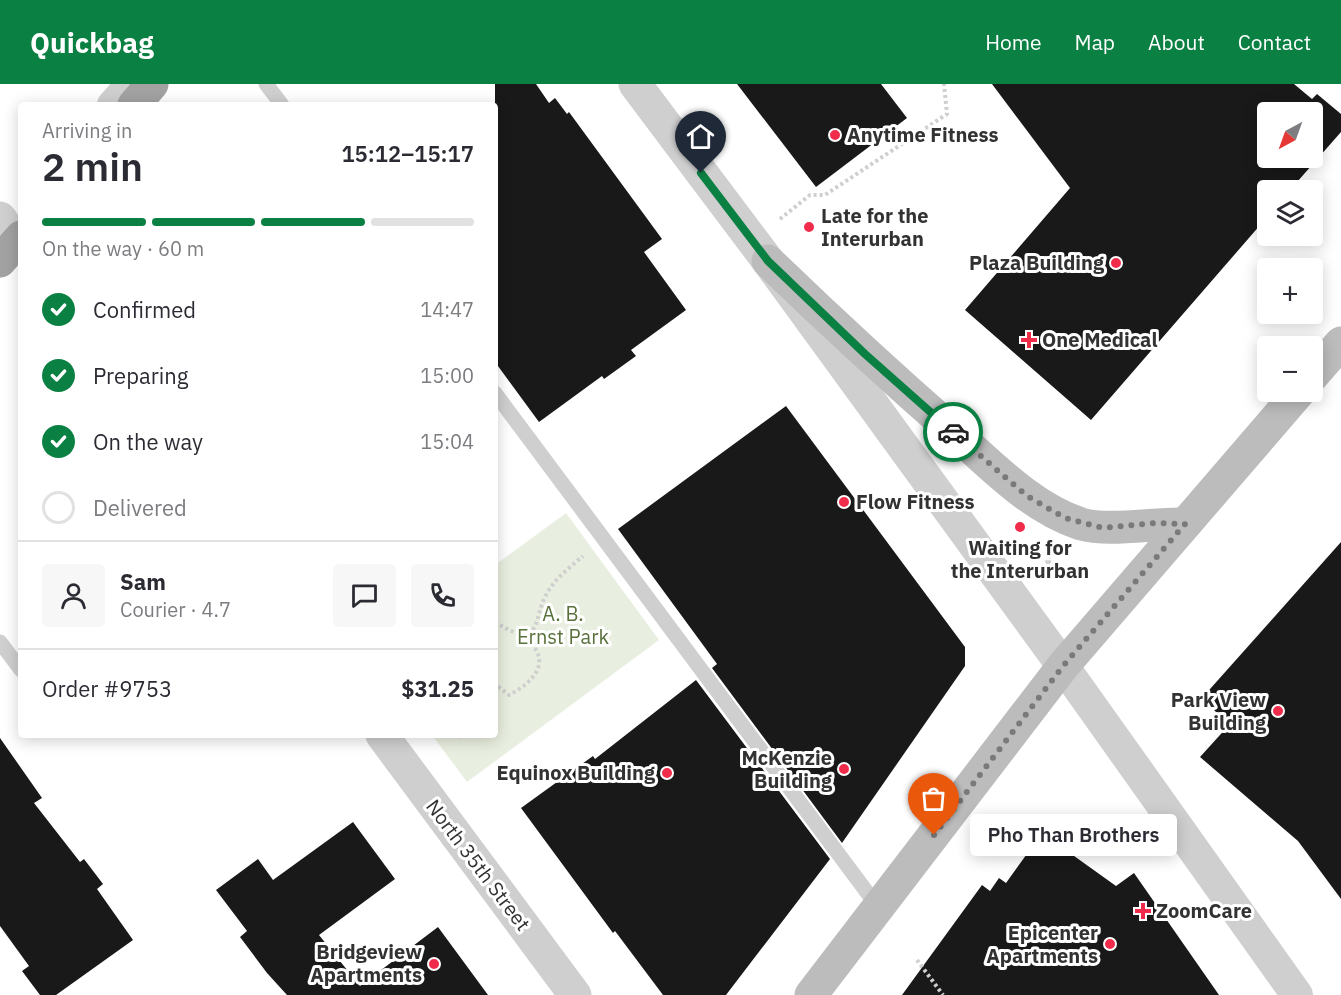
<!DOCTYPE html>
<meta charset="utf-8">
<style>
body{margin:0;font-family:"IBM Plex Sans",sans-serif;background:#f7f7f7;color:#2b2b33;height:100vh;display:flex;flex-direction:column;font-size:22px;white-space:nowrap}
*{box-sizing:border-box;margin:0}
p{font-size:20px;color:#7c7c81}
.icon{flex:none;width:33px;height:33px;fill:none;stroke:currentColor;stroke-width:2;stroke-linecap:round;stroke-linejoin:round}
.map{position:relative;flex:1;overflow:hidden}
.drawer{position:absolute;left:18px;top:18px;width:480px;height:636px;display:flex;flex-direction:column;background:#fff;border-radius:6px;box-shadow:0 3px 15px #0003}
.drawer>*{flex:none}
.needle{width:39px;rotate:221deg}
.buttons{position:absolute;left:1257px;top:18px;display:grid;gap:12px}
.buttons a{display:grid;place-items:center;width:66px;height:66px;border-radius:6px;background:#fff;box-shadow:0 3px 15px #0003;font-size:30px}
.pin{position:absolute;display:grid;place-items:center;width:51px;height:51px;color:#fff;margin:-62px -26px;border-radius:50% 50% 50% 0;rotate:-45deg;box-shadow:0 0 6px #0007}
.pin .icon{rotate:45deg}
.courier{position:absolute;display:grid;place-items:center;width:60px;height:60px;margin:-30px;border:4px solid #0b8043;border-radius:50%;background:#fff;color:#222;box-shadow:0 2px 8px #0007}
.bubble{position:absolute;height:42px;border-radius:6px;background:#fff;box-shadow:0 3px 15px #0003;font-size:20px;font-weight:600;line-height:42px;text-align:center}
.overview em{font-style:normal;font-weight:600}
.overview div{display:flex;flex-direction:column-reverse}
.overview{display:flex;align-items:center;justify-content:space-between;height:102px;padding:0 24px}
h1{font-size:39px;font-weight:600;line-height:45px}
.bar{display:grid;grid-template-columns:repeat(4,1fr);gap:9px 6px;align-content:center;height:72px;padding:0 24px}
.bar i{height:8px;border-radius:4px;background:#e1e1e2}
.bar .active{background:#0b8043}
.bar p{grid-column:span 4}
.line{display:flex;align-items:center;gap:15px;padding:0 24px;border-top:2px solid #e1e1e2}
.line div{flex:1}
.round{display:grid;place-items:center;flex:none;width:63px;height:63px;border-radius:6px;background:#f7f7f7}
ol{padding:0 24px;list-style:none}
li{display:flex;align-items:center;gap:18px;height:66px}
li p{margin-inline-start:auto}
li .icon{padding:6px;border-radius:50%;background:#0b8043;color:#fff;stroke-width:4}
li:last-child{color:#7c7c81}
li i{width:33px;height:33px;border:3px solid #e1e1e2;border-radius:50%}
header{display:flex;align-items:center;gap:36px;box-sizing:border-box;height:84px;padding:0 30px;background:#0b8043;color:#fff}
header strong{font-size:28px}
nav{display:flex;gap:33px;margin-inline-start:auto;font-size:21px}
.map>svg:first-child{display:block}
</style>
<header>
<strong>Quickbag</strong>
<nav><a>Home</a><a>Map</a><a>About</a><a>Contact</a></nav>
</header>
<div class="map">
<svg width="1341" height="911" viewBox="0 0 1341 911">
<rect width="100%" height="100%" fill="#fff"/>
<!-- green -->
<polygon fill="#e9efe0" points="566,429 659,556 467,698 432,651 495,651 495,481"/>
<!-- building -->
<g fill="#191919" fill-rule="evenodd">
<polygon points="495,0 536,0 549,19 555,14 567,30 569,28 662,155 644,168 686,226 631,266 636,272 604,295 602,292 539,338 495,278"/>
<polygon points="737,0 881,0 907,34 816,103"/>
<path d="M 992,0 L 1294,0 L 1312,15 L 1317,10 L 1341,30 L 1341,48 L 1290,106 L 1268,106 L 1268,132 L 1091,336 L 965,226 L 1070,104 ZM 1268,28 L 1312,28 L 1312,74 L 1268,74 Z"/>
<polygon points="786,322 965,563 965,582 842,759 712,584 717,580 618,445"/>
<polygon points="1341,458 1341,815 1298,757 1200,673 1229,641 1202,614"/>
<polygon points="696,596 830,775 726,911 663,911 615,847 613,849 521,724 593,672 595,675"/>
<polygon points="0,654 42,714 34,719 80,778 84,775 103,800 97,805 133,856 56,911 40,911 22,887 29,882 0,842"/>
<polygon points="353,738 395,795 319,851 360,902 438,843 488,911 287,911 267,889 240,853 247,847 216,806 258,775 273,796"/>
<polygon points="1042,749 1116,802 1134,789 1219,911 902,911 982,801 990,807 999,794 1006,799"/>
</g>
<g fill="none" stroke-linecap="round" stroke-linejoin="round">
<!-- path -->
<g stroke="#cfcfcf" stroke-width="4" stroke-dasharray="3 3" stroke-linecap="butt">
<polyline points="780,135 810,111 825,111 947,30 944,0"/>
<polyline points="1048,477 1070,496"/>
<polyline points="1037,487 1048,477 1051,468"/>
<path d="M 495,538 C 504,544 515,548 524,554 C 555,576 533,599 509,611 L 495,600"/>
<path d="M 525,555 C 541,540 536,531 545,513 C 553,496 569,484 583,472"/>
<polyline points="459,653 462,651"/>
<polyline points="917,876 943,911"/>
</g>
<!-- service -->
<g stroke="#cfcfcf" stroke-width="15">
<polyline points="266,0 282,21"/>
<polyline points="495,309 878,823"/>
<polyline points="0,558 21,586"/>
</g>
<!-- minor -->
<g stroke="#cfcfcf" stroke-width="32">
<polyline points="113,21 132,0"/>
<polyline points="1063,582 1297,911"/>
</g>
<!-- tertiary -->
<g stroke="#cfcfcf" stroke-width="33">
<polyline points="635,0 768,177 1063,582"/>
<polyline points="0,134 21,163"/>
<polyline points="382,651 575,911"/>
</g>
<!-- secondary -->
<g stroke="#bcbcbc" stroke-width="33">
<path d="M 768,177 C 830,237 892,294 956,350 C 993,383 1032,424 1081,440 C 1109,448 1153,439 1185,440"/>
<polyline points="1312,292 1341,259"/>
<polyline points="811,911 1063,582 1299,308"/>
</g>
<!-- trunk -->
<polyline stroke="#a2a2a2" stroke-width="33" points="134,21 152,0"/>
<!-- trunk-bridge -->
<polyline stroke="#a2a2a2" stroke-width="33" points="0,177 21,153"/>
</g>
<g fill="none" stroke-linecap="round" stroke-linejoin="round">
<!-- done -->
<polyline stroke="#7a7a7a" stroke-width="6" stroke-dasharray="0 10.8" points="934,751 1063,582 1185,440 1155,439 1103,444 1065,434 1027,412 953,348"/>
<!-- route -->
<polyline stroke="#0b8043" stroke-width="8" points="701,89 768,177 865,270 953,348"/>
</g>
<!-- markers -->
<g fill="#f02c4a" stroke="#fff" stroke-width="2">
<circle cx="835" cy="51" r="6"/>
<circle cx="809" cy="143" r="6"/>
<circle cx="1116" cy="179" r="6"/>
<path d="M1026 247h6v6h6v6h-6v6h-6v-6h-6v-6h6z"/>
<circle cx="844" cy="418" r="6"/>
<circle cx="1020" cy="443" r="6"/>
<circle cx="1278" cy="627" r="6"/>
<circle cx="844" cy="685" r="6"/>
<circle cx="667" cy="689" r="6"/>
<path d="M1140 818h6v6h6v6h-6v6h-6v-6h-6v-6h6z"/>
<circle cx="1110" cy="860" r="6"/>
<circle cx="434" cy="880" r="6"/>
</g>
<g text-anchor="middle" stroke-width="6" stroke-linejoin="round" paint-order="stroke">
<!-- poi labels -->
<g font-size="20" font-weight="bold" fill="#323232" stroke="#fff" text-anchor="end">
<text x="847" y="58" text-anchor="start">Anytime Fitness</text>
<text x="821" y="139" text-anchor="start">Late for the<tspan x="821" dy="23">Interurban</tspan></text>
<text x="1104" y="186">Plaza Building</text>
<text x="1042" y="263" text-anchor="start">One Medical</text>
<text x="856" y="425" text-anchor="start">Flow Fitness</text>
<text x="1020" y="471" text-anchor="middle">Waiting for<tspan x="1020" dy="23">the Interurban</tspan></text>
<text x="1266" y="623">Park View<tspan x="1266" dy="23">Building</tspan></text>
<text x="832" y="681">McKenzie<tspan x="832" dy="23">Building</tspan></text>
<text x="655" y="696">Equinox Building</text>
<text x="1156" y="834" text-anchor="start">ZoomCare</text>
<text x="1098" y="856">Epicenter<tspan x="1098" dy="23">Apartments</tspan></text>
<text x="422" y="875">Bridgeview<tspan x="422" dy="23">Apartments</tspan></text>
</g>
<!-- park labels -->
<g font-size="20" fill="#59713b" stroke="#fff">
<text x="563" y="537">A. B.<tspan x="563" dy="23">Ernst Park</tspan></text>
</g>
<!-- street labels -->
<g font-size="20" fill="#323232" stroke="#fff">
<text transform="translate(478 781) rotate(53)" y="7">North 35th Street</text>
</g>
</g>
</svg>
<div class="buttons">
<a><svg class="needle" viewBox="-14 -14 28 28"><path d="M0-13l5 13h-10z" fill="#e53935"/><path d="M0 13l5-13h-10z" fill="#7c7c81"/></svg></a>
<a><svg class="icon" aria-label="layers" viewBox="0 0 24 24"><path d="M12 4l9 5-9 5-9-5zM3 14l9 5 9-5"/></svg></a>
<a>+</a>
<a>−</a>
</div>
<div class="pin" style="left:934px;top:751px;background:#ea580c"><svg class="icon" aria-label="bag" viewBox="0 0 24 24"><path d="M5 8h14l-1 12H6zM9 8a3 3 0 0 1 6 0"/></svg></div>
<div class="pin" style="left:701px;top:89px;background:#1f2937"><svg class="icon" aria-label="home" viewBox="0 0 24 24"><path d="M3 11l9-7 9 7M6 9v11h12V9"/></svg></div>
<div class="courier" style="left:953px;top:348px"><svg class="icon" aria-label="car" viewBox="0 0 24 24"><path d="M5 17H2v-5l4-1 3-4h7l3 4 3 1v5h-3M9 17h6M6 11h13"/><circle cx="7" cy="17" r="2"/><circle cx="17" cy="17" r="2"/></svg></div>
<div class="bubble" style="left:970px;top:730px;width:207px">Pho Than Brothers</div>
<section class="drawer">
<div class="overview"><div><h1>2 min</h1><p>Arriving in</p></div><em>15:12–15:17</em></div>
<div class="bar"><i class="active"></i><i class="active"></i><i class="active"></i><i></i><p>On the way · 60 m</p></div>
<ol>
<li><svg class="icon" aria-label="check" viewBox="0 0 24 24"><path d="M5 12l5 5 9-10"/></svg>Confirmed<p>14:47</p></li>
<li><svg class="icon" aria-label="check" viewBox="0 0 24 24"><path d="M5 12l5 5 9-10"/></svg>Preparing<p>15:00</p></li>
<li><svg class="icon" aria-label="check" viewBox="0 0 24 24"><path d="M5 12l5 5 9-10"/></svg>On the way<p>15:04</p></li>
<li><i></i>Delivered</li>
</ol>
<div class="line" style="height:108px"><a class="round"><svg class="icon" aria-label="person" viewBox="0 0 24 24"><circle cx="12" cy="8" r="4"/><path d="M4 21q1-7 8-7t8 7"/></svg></a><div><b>Sam</b><p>Courier · 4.7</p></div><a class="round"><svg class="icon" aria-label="chat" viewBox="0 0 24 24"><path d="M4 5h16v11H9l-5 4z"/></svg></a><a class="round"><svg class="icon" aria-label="phone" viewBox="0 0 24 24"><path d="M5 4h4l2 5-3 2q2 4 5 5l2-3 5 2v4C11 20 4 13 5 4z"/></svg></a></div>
<div class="line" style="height:78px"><div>Order #9753</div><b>$31.25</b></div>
</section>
</div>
